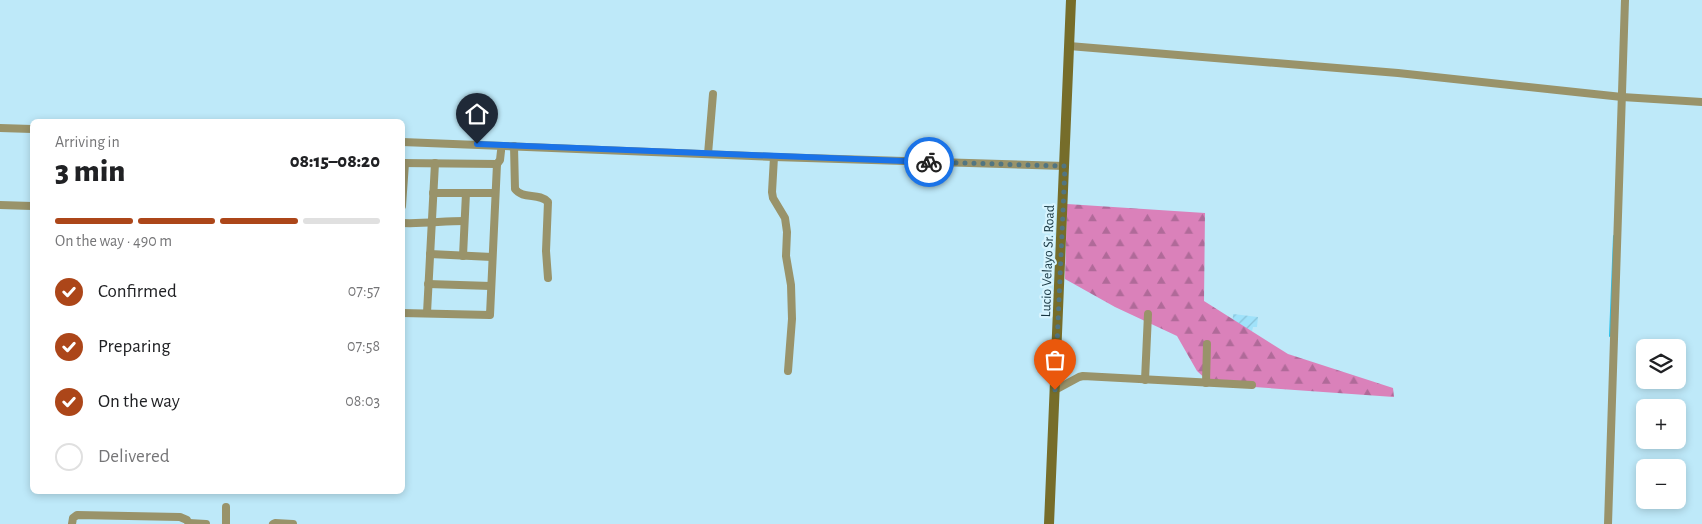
<!DOCTYPE html>
<meta charset="utf-8">
<style>
body{margin:0;font-family:"Alegreya Sans",sans-serif;background:#f6f6f6;color:#202124;height:100vh;display:flex;flex-direction:column;font-size:19px;white-space:nowrap}
*{box-sizing:border-box;margin:0}
p{font-size:16px;color:#757577}
.icon{flex:none;width:28px;height:28px;fill:none;stroke:currentColor;stroke-width:2;stroke-linecap:round;stroke-linejoin:round}
.map{position:relative;flex:1;overflow:hidden}
.drawer{position:absolute;left:30px;top:119px;width:375px;height:375px;display:flex;flex-direction:column;background:#fff;border-radius:8px;box-shadow:0 2px 8px #0003}
.drawer>*{flex:none}
.buttons{position:absolute;left:1636px;top:339px;display:grid;gap:10px}
.buttons a{display:grid;place-items:center;width:50px;height:50px;border-radius:8px;background:#fff;box-shadow:0 2px 8px #0003;font-size:25px}
.pin{position:absolute;display:grid;place-items:center;width:42px;height:42px;color:#fff;margin:-51px -21px;border-radius:50% 50% 50% 0;rotate:-45deg;box-shadow:0 0 5px #0007}
.pin .icon{rotate:45deg}
.courier{position:absolute;display:grid;place-items:center;width:50px;height:50px;margin:-25px;border:4px solid #1a73e8;border-radius:50%;background:#fff;color:#222;box-shadow:0 1px 6px #0007}
.head em{font-style:normal;font-weight:800}
.head div{display:flex;flex-direction:column-reverse}
.head{display:flex;align-items:center;justify-content:space-between;height:85px;padding:0 25px}
h1{font-size:32px;font-weight:800;line-height:38px}
.bar{display:grid;grid-template-columns:repeat(4,1fr);gap:8px 5px;align-content:center;height:60px;padding:0 25px}
.bar i{height:6px;border-radius:4px;background:#e0e0e0}
.bar .selected{background:#ac4619}
.bar p{grid-column:span 4}
ol{padding:0 25px;list-style:none}
li{display:flex;align-items:center;gap:15px;height:55px}
li p{margin-inline-start:auto}
li .icon{padding:5px;border-radius:50%;background:#ac4619;color:#fff;stroke-width:4}
li:last-child{color:#757577}
li i{width:28px;height:28px;border:2px solid #e0e0e0;border-radius:50%}
.map>svg:first-child{display:block}
</style>
<div class="map">
<svg width="1702" height="524" viewBox="0 0 1702 524">
<defs>
<pattern id="industrial-furrows" width="10" height="10" patternUnits="userSpaceOnUse" patternTransform="scale(1.25)"><rect width="10" height="10" fill="#a0e2fa"/><path d="M-1 1l2-2M0 10L10 0M9 11l2-2" fill="none" stroke="#89c2d8"/></pattern>
<pattern id="forest-firs" width="22" height="20" patternUnits="userSpaceOnUse" patternTransform="scale(1.25)"><rect width="22" height="20" fill="#da81ba"/><path d="M5 1l3.5 6h-7zM16 11l3.5 6h-7z" fill="#b06a99"/></pattern>
</defs>
<rect width="100%" height="100%" fill="#bee9f9"/>
<!-- industrial -->
<polygon fill="url(#industrial-furrows)" points="1233,314 1258,317 1257,327 1253,327 1251,336 1232,334"/>
<!-- forest -->
<polygon fill="url(#forest-firs)" points="1067,204 1205,213 1204,301 1288,354 1393,388 1394,397 1211,384 1197,371 1177,336 1115,307 1065,279"/>
<g fill="none" stroke-linecap="round" stroke-linejoin="round">
<!-- stream -->
<polyline stroke="#2ac0e8" stroke-width="2" points="1610,336 1614,236"/>
<!-- street -->
<g stroke="#99936a" stroke-width="8">
<polyline points="1069,46 1398,73 1622,97 1702,102"/>
<polyline points="0,128 32,129"/>
<polyline points="402,142 774,157 1065,166"/>
<path d="M 514,146 L 515,189 C 523,200 539,192 548,202 L 546,251 L 548,278"/>
<polyline points="708,154 713,94"/>
<polyline points="774,157 772,192 773,198 785,218 787,232 786,256 791,285 792,319 788,371"/>
<polyline points="402,163 497,164"/>
<polyline points="433,193 495,193"/>
<polyline points="0,205 32,206"/>
<polyline points="402,206 405,163"/>
<path d="M 402,223 C 424,224 443,221 464,221"/>
<polyline points="430,254 492,257"/>
<polyline points="463,256 466,193"/>
<polyline points="428,284 491,286"/>
<polyline points="402,313 490,315 497,164 500,160 501,151"/>
<polyline points="427,313 435,163"/>
<polyline points="1145,380 1148,314"/>
<polyline points="1206,383 1207,344"/>
<polyline points="1055,390 1079,377 1083,376 1252,385"/>
<polyline points="189,523 206,524"/>
<polyline points="72,524 73,518 77,515 180,517 187,520 189,524"/>
<polyline points="226,524 226,507"/>
<polyline points="273,524 275,523 293,524"/>
<polyline points="1608,524 1625,0"/>
</g>
<!-- secondary -->
<polyline stroke="#766d2a" stroke-width="10" points="1049,524 1071,0"/>
</g>
<g fill="none" stroke-linecap="round" stroke-linejoin="round">
<!-- done -->
<polyline stroke="#517581" stroke-width="5" stroke-dasharray="0 9" points="929,162 1065,166 1055,390"/>
<!-- route -->
<polyline stroke="#1a73e8" stroke-width="6" points="477,144 929,162"/>
</g>
<g text-anchor="middle" stroke-width="4.5" stroke-linejoin="round" paint-order="stroke">
<!-- street labels -->
<g font-size="14" fill="#173641" stroke="#d7f4fe">
<text transform="translate(1047 261) rotate(-88)" y="5">Lucio Velayo Sr. Road</text>
</g>
</g>
</svg>
<div class="buttons">
<a><svg class="icon" aria-label="layers" viewBox="0 0 24 24"><path d="M12 4l9 5-9 5-9-5zM3 14l9 5 9-5"/></svg></a>
<a>+</a>
<a>−</a>
</div>
<div class="pin" style="left:1055px;top:390px;background:#ea580c"><svg class="icon" aria-label="bag" viewBox="0 0 24 24"><path d="M5 8h14l-1 12H6zM9 8a3 3 0 0 1 6 0"/></svg></div>
<div class="pin" style="left:477px;top:144px;background:#1f2937"><svg class="icon" aria-label="home" viewBox="0 0 24 24"><path d="M3 11l9-7 9 7M6 9v11h12V9"/></svg></div>
<div class="courier" style="left:929px;top:162px"><svg class="icon" aria-label="bike" viewBox="0 0 24 24"><circle cx="6" cy="16" r="4"/><circle cx="18" cy="16" r="4"/><path d="M6 16l4-8h5l3 8M10 8l3 8H6M13 5h3"/></svg></div>
<section class="drawer">
<div class="head"><div><h1>3 min</h1><p>Arriving in</p></div><em>08:15–08:20</em></div>
<div class="bar"><i class="selected"></i><i class="selected"></i><i class="selected"></i><i></i><p>On the way · 490 m</p></div>
<ol>
<li><svg class="icon" aria-label="check" viewBox="0 0 24 24"><path d="M5 12l5 5 9-10"/></svg>Confirmed<p>07:57</p></li>
<li><svg class="icon" aria-label="check" viewBox="0 0 24 24"><path d="M5 12l5 5 9-10"/></svg>Preparing<p>07:58</p></li>
<li><svg class="icon" aria-label="check" viewBox="0 0 24 24"><path d="M5 12l5 5 9-10"/></svg>On the way<p>08:03</p></li>
<li><i></i>Delivered</li>
</ol>
</section>
</div>
